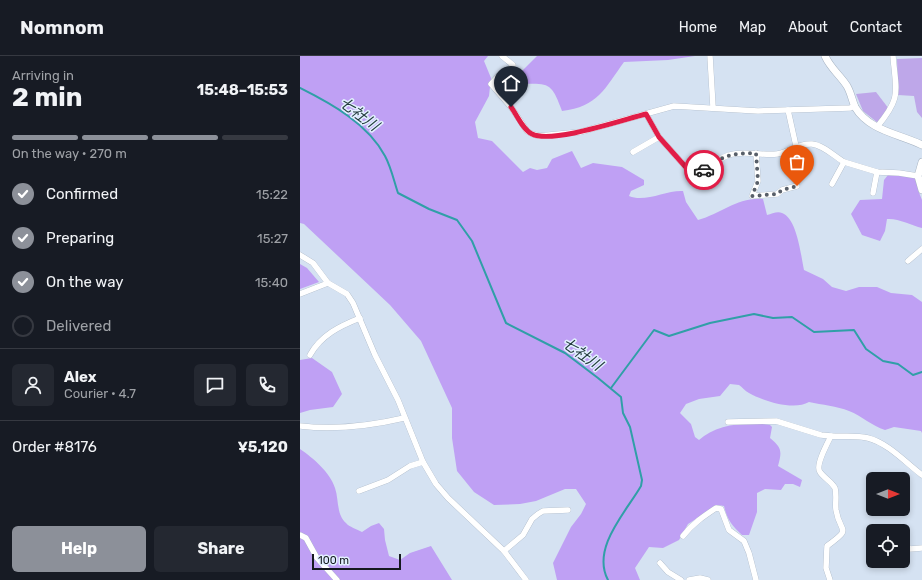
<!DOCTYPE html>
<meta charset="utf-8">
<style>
body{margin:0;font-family:Rubik,"Noto Sans JP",sans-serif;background:#242831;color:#f1f3f6;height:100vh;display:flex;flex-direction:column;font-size:15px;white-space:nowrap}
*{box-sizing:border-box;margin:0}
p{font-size:13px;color:#9ea1a6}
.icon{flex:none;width:22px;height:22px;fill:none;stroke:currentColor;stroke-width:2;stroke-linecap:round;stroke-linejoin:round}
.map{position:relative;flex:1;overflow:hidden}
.drawer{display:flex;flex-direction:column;background:#171b24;width:300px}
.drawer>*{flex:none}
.needle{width:26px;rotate:90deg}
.fabs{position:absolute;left:566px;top:416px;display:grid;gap:8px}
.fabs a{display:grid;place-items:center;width:44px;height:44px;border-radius:6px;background:#171b24;box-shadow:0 2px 6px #0003;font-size:20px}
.scale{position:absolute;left:12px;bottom:10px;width:89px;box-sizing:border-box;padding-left:4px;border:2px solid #15191f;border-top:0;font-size:11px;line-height:14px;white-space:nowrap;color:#15191f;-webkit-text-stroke:3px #e2f0ff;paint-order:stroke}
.pin{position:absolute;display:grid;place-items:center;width:34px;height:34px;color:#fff;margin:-41px -17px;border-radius:50% 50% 50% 0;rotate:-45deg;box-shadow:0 0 4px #0007}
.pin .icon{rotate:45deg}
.courier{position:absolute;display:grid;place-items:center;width:40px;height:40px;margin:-20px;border:3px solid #e11d48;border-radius:50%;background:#fff;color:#222;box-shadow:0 1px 5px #0007}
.headline em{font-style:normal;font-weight:700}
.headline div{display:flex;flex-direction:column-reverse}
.headline{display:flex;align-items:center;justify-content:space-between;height:68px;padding:0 12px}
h1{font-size:26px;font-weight:700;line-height:30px}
.bar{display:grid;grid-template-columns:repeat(4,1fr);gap:6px 4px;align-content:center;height:48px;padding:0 12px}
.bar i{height:5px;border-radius:3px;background:#363941}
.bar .active{background:#8c9099}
.bar p{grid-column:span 4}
.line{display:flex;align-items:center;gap:10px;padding:0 12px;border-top:1px solid #363941}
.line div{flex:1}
.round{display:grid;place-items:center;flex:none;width:42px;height:42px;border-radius:6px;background:#242831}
ol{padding:0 12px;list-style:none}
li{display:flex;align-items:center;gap:12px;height:44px}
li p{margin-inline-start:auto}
li .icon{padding:4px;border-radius:50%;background:#8c9099;color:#fff;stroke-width:4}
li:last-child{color:#9ea1a6}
li i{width:22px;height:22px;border:2px solid #363941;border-radius:50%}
.cta{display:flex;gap:8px;margin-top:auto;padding:8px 12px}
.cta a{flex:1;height:46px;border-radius:6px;background:#8c9099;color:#fff;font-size:16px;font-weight:700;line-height:46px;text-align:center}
.cta a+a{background:#242831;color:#f1f3f6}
header{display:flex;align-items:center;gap:24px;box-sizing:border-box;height:56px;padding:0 20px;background:#171b24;border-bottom:1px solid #363941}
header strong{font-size:19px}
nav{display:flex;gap:22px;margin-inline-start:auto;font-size:14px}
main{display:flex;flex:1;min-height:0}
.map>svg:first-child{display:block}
</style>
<header>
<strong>Nomnom</strong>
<nav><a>Home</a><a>Map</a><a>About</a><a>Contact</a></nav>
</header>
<main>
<section class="drawer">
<div class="headline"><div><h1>2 min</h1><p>Arriving in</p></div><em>15:48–15:53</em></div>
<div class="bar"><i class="active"></i><i class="active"></i><i class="active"></i><i></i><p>On the way · 270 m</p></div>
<ol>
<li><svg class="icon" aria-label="check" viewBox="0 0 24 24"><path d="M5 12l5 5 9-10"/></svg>Confirmed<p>15:22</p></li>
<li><svg class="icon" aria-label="check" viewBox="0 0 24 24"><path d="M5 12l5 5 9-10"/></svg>Preparing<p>15:27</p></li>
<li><svg class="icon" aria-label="check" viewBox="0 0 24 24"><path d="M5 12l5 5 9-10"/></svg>On the way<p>15:40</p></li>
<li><i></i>Delivered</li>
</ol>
<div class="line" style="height:72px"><a class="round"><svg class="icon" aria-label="person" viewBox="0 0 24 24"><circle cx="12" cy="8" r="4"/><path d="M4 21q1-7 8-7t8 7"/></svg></a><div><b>Alex</b><p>Courier · 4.7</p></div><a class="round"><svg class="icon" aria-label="chat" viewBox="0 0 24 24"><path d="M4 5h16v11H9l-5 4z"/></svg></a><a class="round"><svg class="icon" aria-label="phone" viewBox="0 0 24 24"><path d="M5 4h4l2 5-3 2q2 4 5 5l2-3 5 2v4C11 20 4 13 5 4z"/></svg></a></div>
<div class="line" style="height:52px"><div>Order #8176</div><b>¥5,120</b></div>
<div class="cta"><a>Help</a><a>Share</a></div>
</section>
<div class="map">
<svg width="622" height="524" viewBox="0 0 622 524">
<rect width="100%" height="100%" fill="#d5e2f2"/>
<!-- green -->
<g fill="#bea7e9">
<polygon points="622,2 622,62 617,56 614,40 598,39 597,3"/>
<polygon points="576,36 589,53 578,67 563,55 556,38"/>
</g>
<!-- forest -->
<g fill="#bfa0f4">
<path d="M 0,0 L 188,0 L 184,5 L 191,22 L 189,40 L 175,66 L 178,82 L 192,85 L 223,116 L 230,112 L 237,114 L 247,112 L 252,103 L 272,95 L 281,112 L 293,107 L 322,111 L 344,124 L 344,129 L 331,135 L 329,140 C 345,147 366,134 383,135 L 386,146 L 398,164 C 421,158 437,141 463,143 L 467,159 C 472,158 477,155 482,157 C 497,162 501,200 504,214 L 523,223 L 532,231 L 546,235 L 559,231 L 577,231 L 591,237 L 612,239 L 622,246 L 622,377 L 621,375 L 594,371 L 585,374 C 572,370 562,360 549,355 C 537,350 522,349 509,346 C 494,355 463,345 449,337 C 445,335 442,331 439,329 L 430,328 L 420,340 L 399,343 L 386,348 L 380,357 L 391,368 L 395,381 L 399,384 C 416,368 448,365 470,369 L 472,371 L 470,382 C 482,392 482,395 478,410 L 502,424 L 500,431 L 493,428 L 485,428 L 481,434 L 465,433 L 457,437 L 457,456 L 449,479 L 442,479 C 432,470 427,463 424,450 L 418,449 L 388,468 L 379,484 L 363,492 L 349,491 L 335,512 L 340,524 L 257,524 L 253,507 L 271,471 L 281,458 L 286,448 L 276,433 L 265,433 L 236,445 L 220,448 L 194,449 L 174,436 L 157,415 L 152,382 L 152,352 L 121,285 L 90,249 L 4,168 L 0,167 Z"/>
<path d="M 237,0 L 395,0 L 368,4 L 324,6 C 305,32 298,51 262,55 C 252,28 250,27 223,28 L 218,19 Z"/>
<path d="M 599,118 L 617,121 L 618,134 L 622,144 L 622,172 C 611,169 598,162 587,163 L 585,175 L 580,185 L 562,179 L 551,158 L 560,144 L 582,143 L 584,124 L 588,119 Z"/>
<polygon points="0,208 7,212 19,226 0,233"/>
<polygon points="12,302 32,316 42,338 33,351 10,354 0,357 0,304"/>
<path d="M 0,393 C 13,402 30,416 35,432 C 39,443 36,458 46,467 C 49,471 57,473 62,476 L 71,470 L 79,467 L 84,473 L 85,484 L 89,500 L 100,504 L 110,497 L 131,490 L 152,524 L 0,524 Z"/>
</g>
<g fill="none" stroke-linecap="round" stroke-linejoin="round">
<!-- stream -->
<g stroke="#309fa7" stroke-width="2">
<path d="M 0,32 C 32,48 68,68 85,100 C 91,111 94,125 98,137 L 129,153 L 157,164 L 172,185 L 206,267 L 265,297 L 298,322 L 321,341 L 323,357 L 330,371 L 342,424 L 341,430 C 326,456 291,492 308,524"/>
<polyline points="311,332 354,274 369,280 410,267 454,258 473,262 492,261 514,276 554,274 566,293 583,305 598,308 613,319 622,316"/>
</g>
<defs>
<g id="minor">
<polyline points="202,0 213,9 213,11 201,17 191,28 211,51 227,75 232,78 239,80 280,76 374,50 458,55 550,52 555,50"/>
<polyline points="410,0 413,51"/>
<polyline points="488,54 496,90"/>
<path d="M 346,58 L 359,81 L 391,117 C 405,119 416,103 429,99 C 444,94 462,100 477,98 C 490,96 498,87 512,88 C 523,89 534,100 544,106 L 532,128"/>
<path d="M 577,71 C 602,41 596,36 593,0"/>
<polyline points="333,96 359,81"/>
<polyline points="456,97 458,125 452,140 477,138 482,134 497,130"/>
<polyline points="544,106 577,116 599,117 618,120"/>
<polyline points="573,137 577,116"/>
<polyline points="0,199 13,207 28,227 47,238 53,247 75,299 98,344 123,406 136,428 148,442 204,495 226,524"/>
<polyline points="608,205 622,193"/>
<polyline points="0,238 28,227"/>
<path d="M 10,299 C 21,279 40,270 60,262"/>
<polyline points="428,366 476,365 521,379 531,380"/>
<path d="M 0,370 C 35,374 70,370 104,362"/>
<polyline points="59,435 88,424 110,410 123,406"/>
<polyline points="0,479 6,482 17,502 37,524"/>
<path d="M 383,480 C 392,468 404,460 416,452 L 421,453 L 429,474 L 444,485 L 449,497 L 456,524"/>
<polyline points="603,486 610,493 622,492"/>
<polyline points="204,495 223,479 232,463 238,458 243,455 268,454"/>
<polyline points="360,507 368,516 381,524"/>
<polyline points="389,524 400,522 408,524"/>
<path d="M 530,524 L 526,512 L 527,490 C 553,471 540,478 536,454 C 535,447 537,439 535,432 C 531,425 524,422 520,416 C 515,410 527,388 531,380 C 543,381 556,379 568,382 C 588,387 606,407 622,419"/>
</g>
<g id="tertiary">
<path d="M 525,0 C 531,13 540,19 547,30 C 551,37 552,44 555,51 C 569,75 600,78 622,89"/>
<polyline points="622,106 618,120 622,134"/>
</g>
</defs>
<!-- minor casing -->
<use href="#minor" stroke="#a4b1c0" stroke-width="6"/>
<!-- tertiary casing -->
<use href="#tertiary" stroke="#a4b1c0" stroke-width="8"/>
<!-- minor -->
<use href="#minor" stroke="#fff" stroke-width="5.5"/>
<!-- tertiary -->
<use href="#tertiary" stroke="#fff" stroke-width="7"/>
</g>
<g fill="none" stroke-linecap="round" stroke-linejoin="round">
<!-- done -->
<path stroke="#585f69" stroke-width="4" stroke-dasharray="0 7.2" d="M 404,114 C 426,98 429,98 456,97 L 458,125 L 452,140 L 477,138 L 482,134 L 497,130"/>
<!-- route -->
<path stroke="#e11d48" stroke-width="5" d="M 211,51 C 217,59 223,74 232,78 C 252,88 322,64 346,58 L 359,81 L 391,117 L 400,117 L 404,114"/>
</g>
<g text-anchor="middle" stroke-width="3" stroke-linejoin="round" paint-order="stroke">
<!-- water labels -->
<g font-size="15" font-style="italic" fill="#253d3f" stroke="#e2f0ff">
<text transform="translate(59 58) rotate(37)" y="5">七社川</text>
<text transform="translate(282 298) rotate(35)" y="5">七社川</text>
</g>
</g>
</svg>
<div class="fabs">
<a><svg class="needle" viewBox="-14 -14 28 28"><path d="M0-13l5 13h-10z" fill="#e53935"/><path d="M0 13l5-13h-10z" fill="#9ea1a6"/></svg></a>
<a><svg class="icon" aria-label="locate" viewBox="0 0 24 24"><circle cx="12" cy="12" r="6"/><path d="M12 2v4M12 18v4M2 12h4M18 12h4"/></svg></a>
</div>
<div class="scale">100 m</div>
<div class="pin" style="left:497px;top:130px;background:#ea580c"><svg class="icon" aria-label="bag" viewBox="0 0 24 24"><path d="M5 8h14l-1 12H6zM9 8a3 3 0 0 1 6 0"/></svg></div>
<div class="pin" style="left:211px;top:51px;background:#1f2937"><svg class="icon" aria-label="home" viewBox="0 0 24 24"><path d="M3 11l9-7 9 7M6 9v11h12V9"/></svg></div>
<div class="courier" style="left:404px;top:114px"><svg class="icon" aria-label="car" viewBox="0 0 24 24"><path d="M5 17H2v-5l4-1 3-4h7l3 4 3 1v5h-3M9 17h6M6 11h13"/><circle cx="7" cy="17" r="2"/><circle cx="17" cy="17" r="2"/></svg></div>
</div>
</main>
